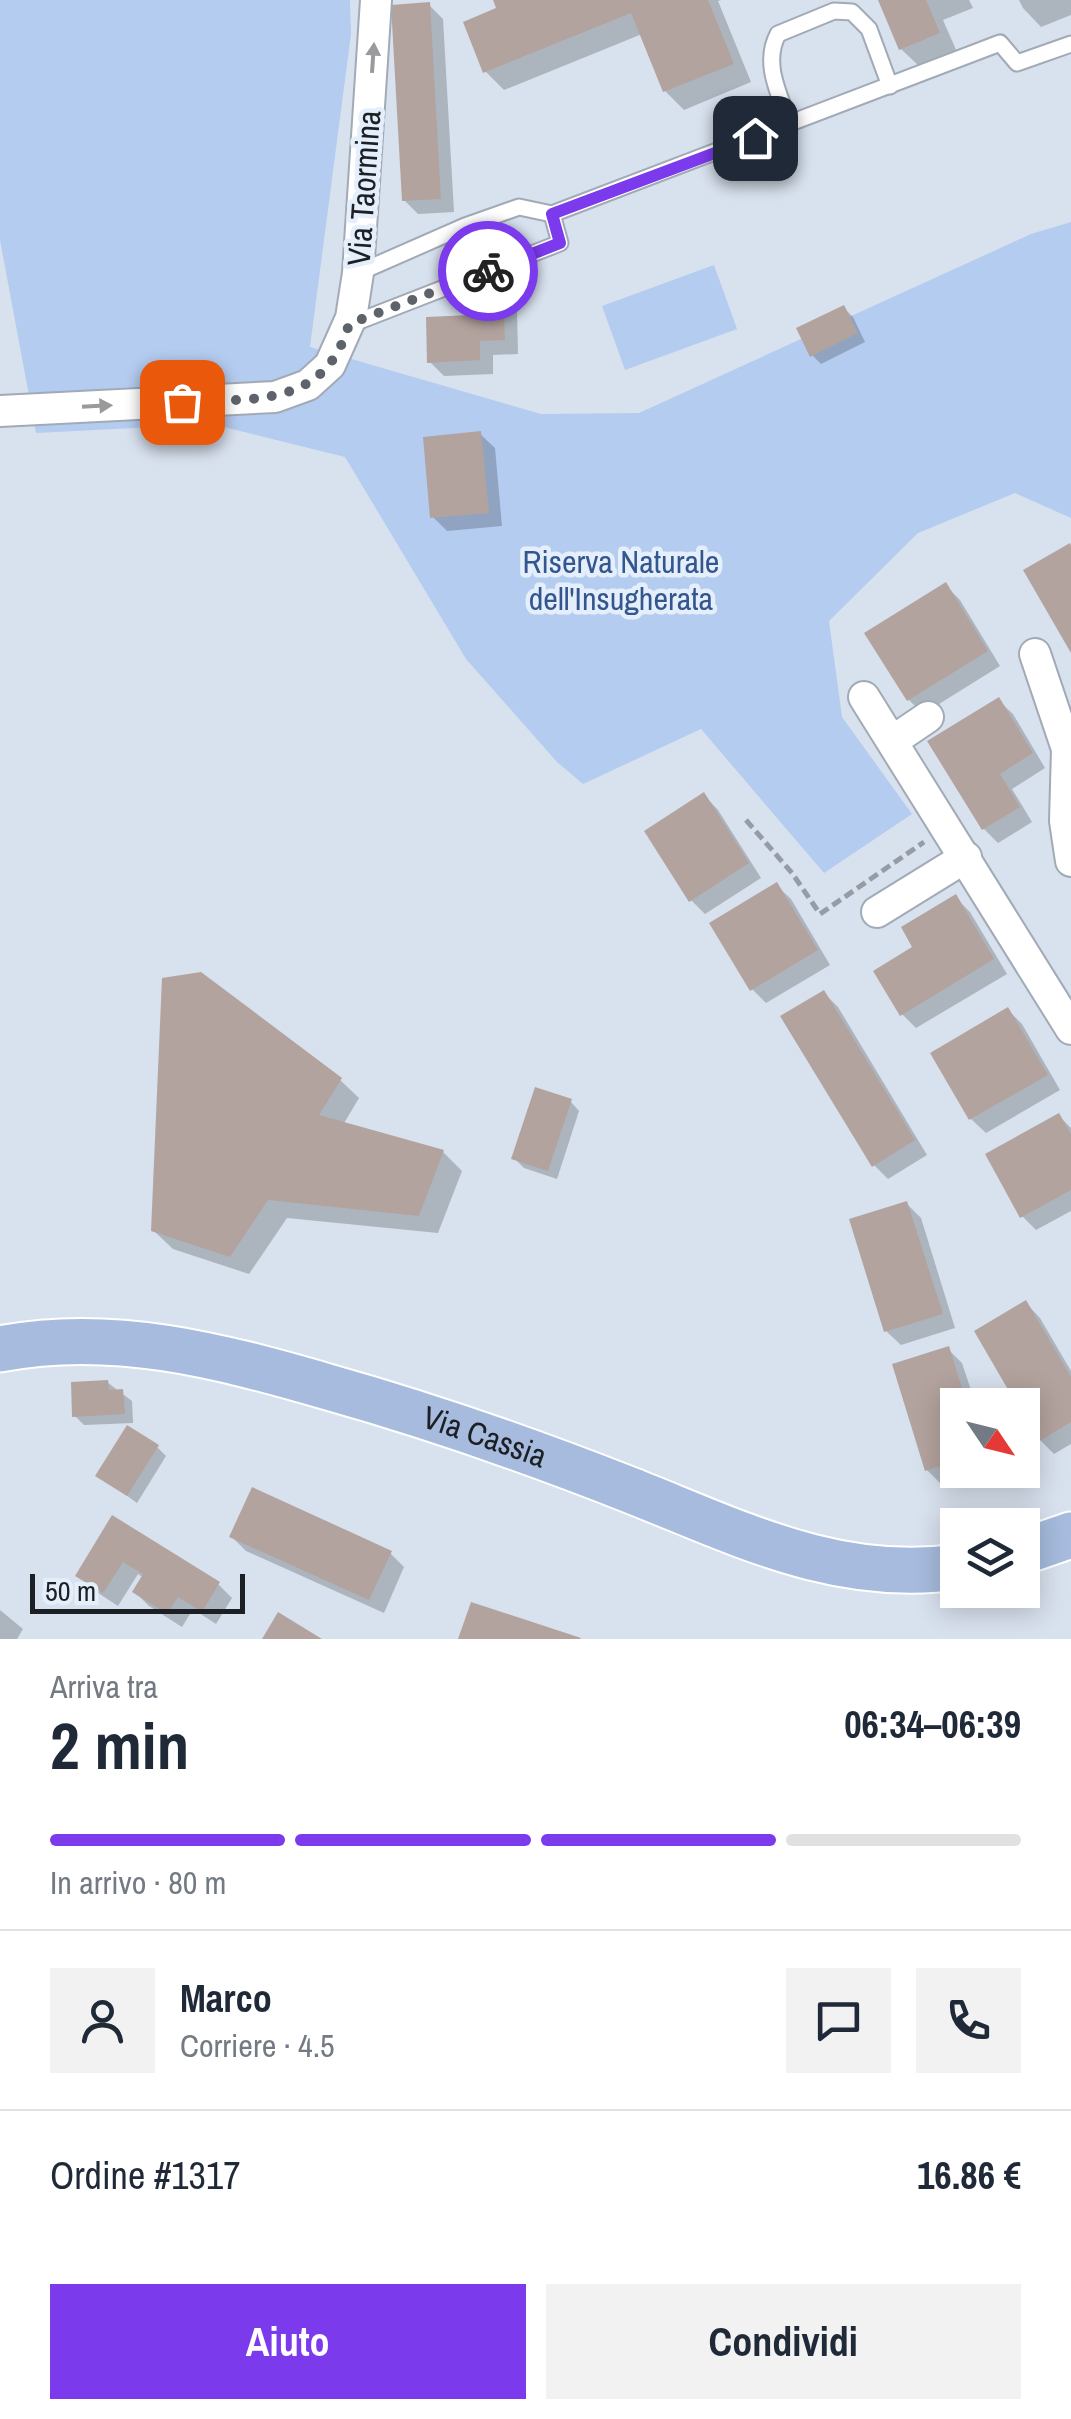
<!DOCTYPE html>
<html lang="it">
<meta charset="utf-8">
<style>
body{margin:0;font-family:"Archivo Narrow",sans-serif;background:#f2f2f3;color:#1f2937;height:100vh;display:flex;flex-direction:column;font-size:38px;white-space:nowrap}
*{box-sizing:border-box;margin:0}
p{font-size:32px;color:#747a83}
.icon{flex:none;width:55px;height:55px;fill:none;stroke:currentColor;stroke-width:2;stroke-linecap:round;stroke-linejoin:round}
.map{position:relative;height:1639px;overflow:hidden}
.sheet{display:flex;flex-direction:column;background:#fff;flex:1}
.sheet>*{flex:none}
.needle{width:65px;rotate:125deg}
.controls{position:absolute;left:940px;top:1388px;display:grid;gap:20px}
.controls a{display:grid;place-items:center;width:100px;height:100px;border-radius:0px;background:#fff;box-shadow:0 5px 25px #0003;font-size:50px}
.scale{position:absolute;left:30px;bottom:25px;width:215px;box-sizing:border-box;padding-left:10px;border:5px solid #1c1f24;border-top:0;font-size:28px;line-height:35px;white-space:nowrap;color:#1c1f24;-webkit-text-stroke:8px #e5eefb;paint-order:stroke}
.pin{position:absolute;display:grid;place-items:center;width:85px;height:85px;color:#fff;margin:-42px;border-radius:20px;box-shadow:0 5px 15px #0006}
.courier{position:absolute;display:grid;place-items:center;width:100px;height:100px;margin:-50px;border:8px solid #7c3aed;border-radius:50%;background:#fff;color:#222;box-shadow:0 2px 12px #0007}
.overview em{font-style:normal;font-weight:800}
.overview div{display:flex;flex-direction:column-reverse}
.overview{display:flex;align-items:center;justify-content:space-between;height:170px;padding:0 50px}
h1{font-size:65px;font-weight:800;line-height:75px}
.bar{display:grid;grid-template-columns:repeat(4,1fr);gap:15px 10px;align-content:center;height:120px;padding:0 50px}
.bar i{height:12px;border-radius:8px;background:#e0e1e3}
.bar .selected{background:#7c3aed}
.bar p{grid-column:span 4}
.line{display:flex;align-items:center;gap:25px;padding:0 50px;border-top:2px solid #e0e1e3}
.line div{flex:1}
.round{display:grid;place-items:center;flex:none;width:105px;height:105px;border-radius:0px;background:#f2f2f3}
.primary-button{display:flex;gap:20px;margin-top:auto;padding:20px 50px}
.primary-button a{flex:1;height:115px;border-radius:0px;background:#7c3aed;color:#fff;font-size:40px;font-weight:800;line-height:115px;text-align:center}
.primary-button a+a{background:#f2f2f3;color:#1f2937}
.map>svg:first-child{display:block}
</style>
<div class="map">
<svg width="1071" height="1639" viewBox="0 0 1071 1639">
<rect width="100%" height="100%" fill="#d8e1ee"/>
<!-- green -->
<g fill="#b4ccf0">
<polygon points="0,0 350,0 351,34 310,347 541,414 639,413 1031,234 1071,222 1071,518 1015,493 918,533 829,621 842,717 912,814 824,873 701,729 583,784 557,762 466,659 345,457 212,424 36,433 0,240"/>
<polygon points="714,265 737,329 625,370 602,306"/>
</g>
<!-- shadow -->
<g fill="#0003">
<polygon points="496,0 721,0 718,1 751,82 684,110 665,91 642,34 504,90 485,71 500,10"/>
<polygon points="881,0 969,0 973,8 943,20 957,52 920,67 901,49"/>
<polygon points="1019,0 1071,0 1071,15 1041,27 1023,8"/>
<polygon points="429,5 443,19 454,212 418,214 404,200"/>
<polygon points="502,296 517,311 518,354 493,355 493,374 444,376 430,362 474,318"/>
<polygon points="844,308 853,317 865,342 821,364 812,355"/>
<polygon points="480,434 495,448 502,526 447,531 433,517"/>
<polygon points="945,585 960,600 1000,666 923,714 909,700 868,633"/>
<polygon points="998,700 1013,714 1045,768 1012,789 1032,822 998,843 984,829"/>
<polygon points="704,795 718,810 761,878 705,914 691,900"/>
<polygon points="776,885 791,899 830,965 766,1003 752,989"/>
<polygon points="955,897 970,912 1007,974 916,1028 902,1014 916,948"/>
<polygon points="824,993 838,1007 927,1155 888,1179 874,1165"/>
<polygon points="1008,1010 1022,1024 1060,1090 986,1133 971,1119 934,1054"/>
<polygon points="340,1080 359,1098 343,1125 443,1152 462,1171 438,1233 287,1218 249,1274 173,1249 153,1230"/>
<polygon points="570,1101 579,1111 557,1179 524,1168 514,1158"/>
<polygon points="1059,1116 1071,1128 1071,1211 1036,1230 1022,1216"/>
<polygon points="907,1204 921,1218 955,1328 901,1345 886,1331"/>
<polygon points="1026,1303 1040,1318 1071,1371 1071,1444 1054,1454 1040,1440 1020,1405"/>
<polygon points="948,1349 962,1363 976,1405 958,1405 958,1470 987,1470 941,1484 927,1470"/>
<polygon points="107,1382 132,1401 133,1423 84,1425 75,1416"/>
<polygon points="157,1447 166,1456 137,1503 98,1475"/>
<polygon points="113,1519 218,1584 232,1598 216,1624 193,1609 182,1627 149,1606 135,1592 144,1578 138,1574 118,1606 92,1589 78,1575"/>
<polygon points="232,1537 390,1553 404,1567 384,1613 246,1551"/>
<polygon points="0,1610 23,1629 17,1639 0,1639"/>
</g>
<!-- building -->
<g fill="#b3a39f">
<polygon points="493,0 708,0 734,64 663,92 631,13 483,73 463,22 496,8"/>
<polygon points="878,0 926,0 940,33 899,50"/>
<polygon points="430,2 441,199 402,201 391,5"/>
<polygon points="503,294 505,340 480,341 480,360 427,363 426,317 471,315 471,295"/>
<polygon points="844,305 858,333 810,357 796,328"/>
<polygon points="481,431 489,513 430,518 423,437"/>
<polygon points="1070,543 1071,546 1071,653 1023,570"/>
<polygon points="946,582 988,651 907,701 864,633"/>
<polygon points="999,697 1033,753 1000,774 1020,807 982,830 927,741"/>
<polygon points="704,792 749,863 689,902 644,831"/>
<polygon points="777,882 818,950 750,991 709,923"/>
<polygon points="956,894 994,959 900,1016 873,971 912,947 901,927"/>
<polygon points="201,972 342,1078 319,1115 444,1150 419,1216 268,1200 230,1257 151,1231 162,978"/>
<polygon points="824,990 915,1140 872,1167 780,1016"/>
<polygon points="1008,1007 1048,1075 969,1120 930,1053"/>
<polygon points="535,1087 572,1099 548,1171 511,1159"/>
<polygon points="1059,1113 1071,1134 1071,1190 1020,1218 985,1154"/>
<polygon points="907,1201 943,1314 884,1332 849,1219"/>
<polygon points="1026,1300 1071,1377 1071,1422 1038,1442 1022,1415 1022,1405 1017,1405 974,1331"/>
<polygon points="949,1346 967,1405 958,1405 958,1461 925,1471 892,1364"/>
<polygon points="108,1380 109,1390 123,1389 125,1414 72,1417 71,1382"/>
<polygon points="127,1425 159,1445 127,1496 95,1476"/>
<polygon points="252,1487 392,1551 369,1600 229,1537"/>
<polygon points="112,1515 220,1582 202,1612 178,1597 167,1614 132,1592 143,1574 123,1562 103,1593 75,1576"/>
<polygon points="471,1602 581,1638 580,1639 458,1639"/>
<polygon points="278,1612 322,1639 262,1639"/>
</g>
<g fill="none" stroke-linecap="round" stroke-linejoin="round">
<defs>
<g id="service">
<path d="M 790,125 C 780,95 762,64 778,34 L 834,11 L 852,12 L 869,29 L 890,86"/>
<polyline points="358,273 465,226 519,207 552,214"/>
<polyline points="349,325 560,243 552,214 1000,43 1017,63 1071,44"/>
</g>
<g id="minor">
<polyline points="0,411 275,397 308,385 330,365 351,318 358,273 376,0"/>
<polyline points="1035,654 1067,749 1065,821 1071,861"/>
<polyline points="864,697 1071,1029"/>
<polyline points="894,740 928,717"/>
<polyline points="877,912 966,857"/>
</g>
<g id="primary">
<path id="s1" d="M 0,1349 C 112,1327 221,1356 328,1387 C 431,1416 531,1451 630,1490 C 739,1533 837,1584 958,1567"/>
<polyline points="1022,1552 1071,1535"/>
</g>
</defs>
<!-- service casing -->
<use href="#service" stroke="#a2aab6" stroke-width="19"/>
<!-- minor casing -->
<use href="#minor" stroke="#a2aab6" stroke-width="34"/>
<!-- primary casing -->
<use href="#primary" stroke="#fff" stroke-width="49"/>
<!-- path -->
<polyline stroke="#959ca6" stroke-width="5" stroke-dasharray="10 5" stroke-linecap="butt" points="746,820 792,873 820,914 924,842"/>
<!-- service -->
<use href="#service" stroke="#fff" stroke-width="15"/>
<!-- minor -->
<use href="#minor" stroke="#fff" stroke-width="30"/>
<!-- primary -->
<use href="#primary" stroke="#a6bbdd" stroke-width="45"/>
</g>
<!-- one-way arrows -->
<defs><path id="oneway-solid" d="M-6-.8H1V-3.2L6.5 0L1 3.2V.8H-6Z" transform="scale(2.5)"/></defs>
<g fill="#999a9c">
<use href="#oneway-solid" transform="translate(373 58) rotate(-86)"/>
<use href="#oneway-solid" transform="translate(97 406) rotate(-3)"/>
</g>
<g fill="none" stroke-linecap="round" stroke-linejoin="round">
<!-- done -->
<path stroke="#5e636b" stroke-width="10" stroke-dasharray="0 18" d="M 182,402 C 253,398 325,409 349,324 L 488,271"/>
<!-- route -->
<polyline stroke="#7c3aed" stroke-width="12" points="488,271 560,243 552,214 755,138"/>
</g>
<g text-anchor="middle" stroke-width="9" stroke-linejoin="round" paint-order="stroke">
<!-- street labels -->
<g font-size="32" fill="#1c1f24" stroke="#e5eefb">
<text transform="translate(364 188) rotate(-86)" y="11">Via Taormina</text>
<text dy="11" stroke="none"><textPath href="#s1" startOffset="498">Via Cassia</textPath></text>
</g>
<!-- park labels -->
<g font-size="32" fill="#33568e" stroke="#e5eefb">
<text x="621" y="573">Riserva Naturale<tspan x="621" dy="37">dell'Insugherata</tspan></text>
</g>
</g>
</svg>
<div class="controls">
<a><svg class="needle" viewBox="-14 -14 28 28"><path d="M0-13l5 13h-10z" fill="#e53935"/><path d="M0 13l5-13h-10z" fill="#747a83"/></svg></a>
<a><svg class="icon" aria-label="layers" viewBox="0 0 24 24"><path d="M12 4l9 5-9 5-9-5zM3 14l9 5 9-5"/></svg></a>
</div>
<div class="scale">50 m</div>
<div class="pin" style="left:182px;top:402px;background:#ea580c"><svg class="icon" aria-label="bag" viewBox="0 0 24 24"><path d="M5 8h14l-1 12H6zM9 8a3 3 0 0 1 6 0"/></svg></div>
<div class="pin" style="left:755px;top:138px;background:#1f2937"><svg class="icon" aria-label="home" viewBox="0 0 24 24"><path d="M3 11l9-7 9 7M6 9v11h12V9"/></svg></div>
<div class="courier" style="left:488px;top:271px"><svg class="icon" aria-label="bike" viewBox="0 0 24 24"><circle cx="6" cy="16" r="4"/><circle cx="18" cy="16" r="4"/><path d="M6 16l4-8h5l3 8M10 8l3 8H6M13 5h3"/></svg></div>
</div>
<section class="sheet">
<div class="overview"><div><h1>2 min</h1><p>Arriva tra</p></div><em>06:34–06:39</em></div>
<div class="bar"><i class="selected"></i><i class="selected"></i><i class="selected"></i><i></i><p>In arrivo · 80 m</p></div>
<div class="line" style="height:180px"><a class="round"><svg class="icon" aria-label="person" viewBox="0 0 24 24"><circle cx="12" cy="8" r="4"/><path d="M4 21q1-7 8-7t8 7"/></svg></a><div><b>Marco</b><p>Corriere · 4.5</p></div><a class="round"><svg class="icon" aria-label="chat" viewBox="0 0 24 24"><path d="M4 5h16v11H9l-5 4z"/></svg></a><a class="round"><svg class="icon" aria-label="phone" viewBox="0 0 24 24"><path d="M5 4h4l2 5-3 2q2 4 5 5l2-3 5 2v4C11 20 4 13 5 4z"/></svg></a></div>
<div class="line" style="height:130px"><div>Ordine #1317</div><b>16.86 €</b></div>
<div class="primary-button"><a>Aiuto</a><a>Condividi</a></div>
</section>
